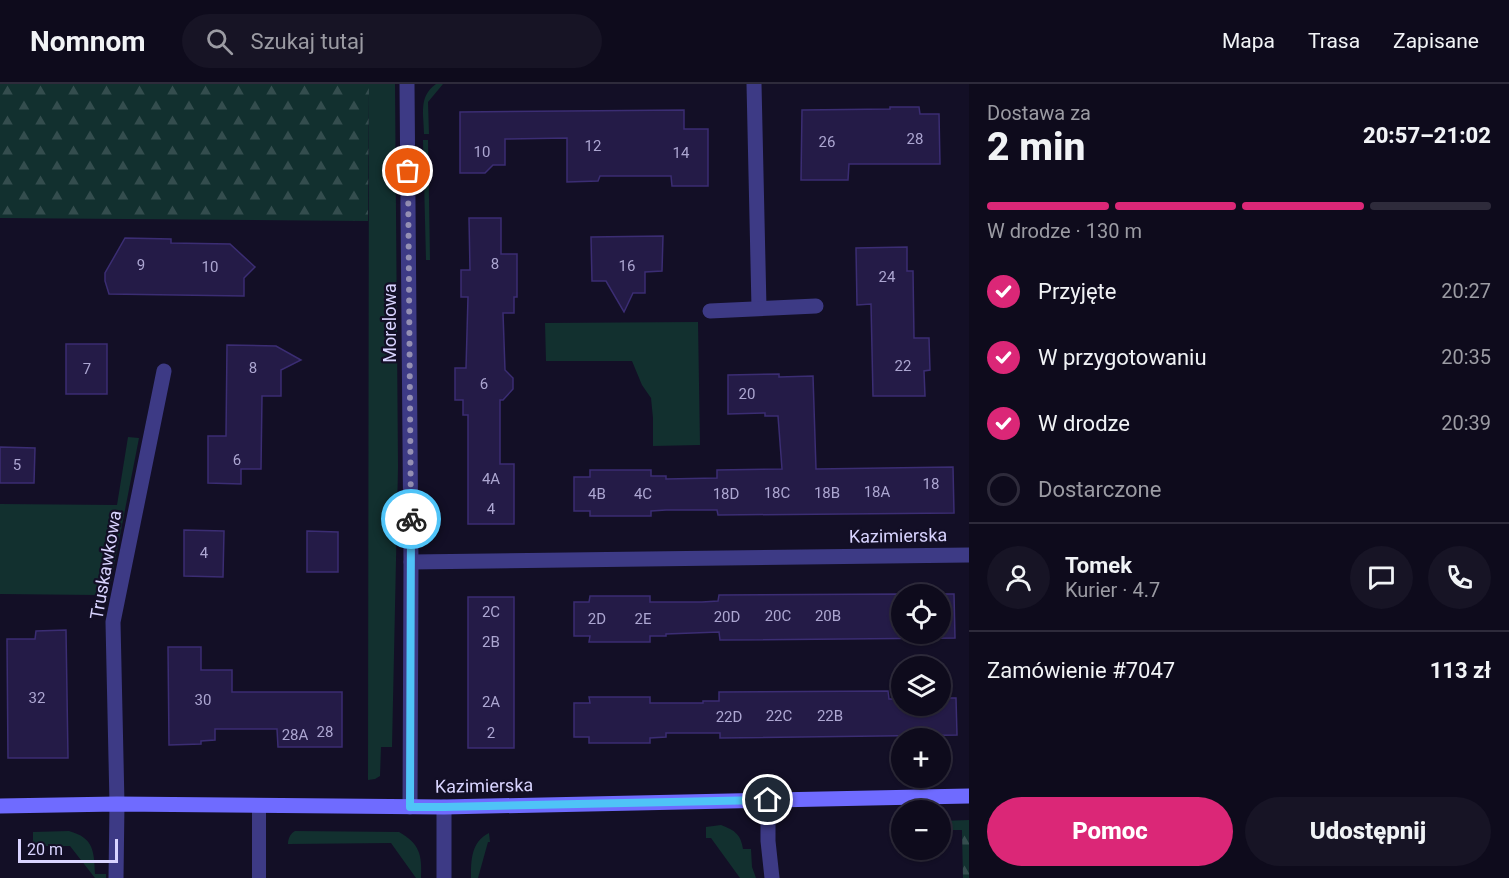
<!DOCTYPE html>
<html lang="pl">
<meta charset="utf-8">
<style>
body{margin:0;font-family:Roboto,sans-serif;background:#171425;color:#f1f3f6;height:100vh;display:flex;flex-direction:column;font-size:22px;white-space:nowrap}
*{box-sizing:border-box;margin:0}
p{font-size:20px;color:#9b9ba3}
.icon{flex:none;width:33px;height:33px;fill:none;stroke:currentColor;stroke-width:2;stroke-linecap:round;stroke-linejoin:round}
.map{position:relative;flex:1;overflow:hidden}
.panel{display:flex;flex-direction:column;background:#0e0b1c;width:540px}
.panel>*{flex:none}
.buttons{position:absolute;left:891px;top:500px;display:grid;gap:12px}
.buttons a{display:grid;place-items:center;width:60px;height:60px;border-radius:50%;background:#0e0b1c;box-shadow:0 2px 4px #0004,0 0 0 2px #2e2b3b;font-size:30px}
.scale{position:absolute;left:18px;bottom:15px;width:100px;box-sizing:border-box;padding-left:6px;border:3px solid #d9d4ff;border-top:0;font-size:16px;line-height:21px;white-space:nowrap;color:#d9d4ff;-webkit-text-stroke:4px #130f26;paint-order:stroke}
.pin{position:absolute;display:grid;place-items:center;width:51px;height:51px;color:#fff;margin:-26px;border:3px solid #fff;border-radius:50%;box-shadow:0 2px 6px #0007}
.courier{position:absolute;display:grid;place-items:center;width:60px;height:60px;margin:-30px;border:4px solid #4fc3f7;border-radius:50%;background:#fff;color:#222;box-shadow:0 2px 8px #0007}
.head em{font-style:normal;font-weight:800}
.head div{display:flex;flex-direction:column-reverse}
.head{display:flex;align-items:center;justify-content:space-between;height:102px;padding:0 18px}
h1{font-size:39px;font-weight:800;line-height:45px}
.bar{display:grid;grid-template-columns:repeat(4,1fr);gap:9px 6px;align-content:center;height:72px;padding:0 18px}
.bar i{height:8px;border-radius:4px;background:#2e2b3b}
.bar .current{background:#db2777}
.bar p{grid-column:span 4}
.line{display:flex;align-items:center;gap:15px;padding:0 18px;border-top:2px solid #2e2b3b}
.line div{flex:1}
.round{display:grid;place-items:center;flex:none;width:63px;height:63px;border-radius:32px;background:#171425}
ol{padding:0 18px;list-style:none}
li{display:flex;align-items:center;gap:18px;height:66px}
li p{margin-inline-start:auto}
li .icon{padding:6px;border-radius:50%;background:#db2777;color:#fff;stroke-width:4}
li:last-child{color:#9b9ba3}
li i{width:33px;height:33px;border:3px solid #2e2b3b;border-radius:50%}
.action{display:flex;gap:12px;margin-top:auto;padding:12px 18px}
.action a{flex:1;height:69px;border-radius:36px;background:#db2777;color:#fff;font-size:24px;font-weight:800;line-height:69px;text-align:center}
.action a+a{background:#171425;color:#f1f3f6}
header{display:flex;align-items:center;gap:36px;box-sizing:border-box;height:84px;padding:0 30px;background:#0e0b1c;border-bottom:2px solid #2e2b3b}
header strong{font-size:28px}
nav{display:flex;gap:33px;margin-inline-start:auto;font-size:21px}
.search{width:420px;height:54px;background:#171425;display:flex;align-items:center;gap:15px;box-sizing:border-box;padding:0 21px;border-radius:33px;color:#9b9ba3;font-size:22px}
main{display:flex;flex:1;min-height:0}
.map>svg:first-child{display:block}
</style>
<header>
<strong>Nomnom</strong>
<div class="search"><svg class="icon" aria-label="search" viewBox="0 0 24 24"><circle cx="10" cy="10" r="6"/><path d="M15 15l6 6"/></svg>Szukaj tutaj</div>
<nav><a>Mapa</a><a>Trasa</a><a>Zapisane</a></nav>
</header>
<main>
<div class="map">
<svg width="969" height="794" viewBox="0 0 969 794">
<defs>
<pattern id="forest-firs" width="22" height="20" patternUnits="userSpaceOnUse" patternTransform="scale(1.5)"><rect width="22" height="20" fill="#12302f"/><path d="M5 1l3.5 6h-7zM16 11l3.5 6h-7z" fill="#344d4e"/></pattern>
</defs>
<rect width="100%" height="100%" fill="#130f26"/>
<!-- grass -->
<g fill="#12302f">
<polygon points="369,0 395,0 398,383 392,663 381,663 380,692 375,695 368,696"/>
<path d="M 436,0 L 443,0 L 428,18 L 429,50 L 424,50 C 424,30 418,13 436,0 Z"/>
<polygon points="423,56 428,56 430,176 426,176"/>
<polygon points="698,238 700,361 653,362 653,334 651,314 642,301 632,277 546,277 545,239"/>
<polygon points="128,353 139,354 108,513 97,519 107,466 96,511 0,510 0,420 117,421"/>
<polygon points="969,736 969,746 941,746 941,737"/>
<path d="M 721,741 C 735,746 741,751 743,765 L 751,765 L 752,783 L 756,794 L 740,794 L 711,754 L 706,754 L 706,743 Z"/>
<path d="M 69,747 C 94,754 94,767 95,790 L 106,790 L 106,794 L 95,794 L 70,762 L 33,762 L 33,748 Z"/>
<path d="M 295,747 L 399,748 C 420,760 422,771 421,794 L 416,794 L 391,759 L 288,760 C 288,754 291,749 295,747 Z"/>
<path d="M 489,749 L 490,758 L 488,758 L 478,794 L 471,794 C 471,776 471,758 489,749 Z"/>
</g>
<!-- forest -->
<g fill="url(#forest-firs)">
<polygon points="0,0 369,0 368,137 0,134"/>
<polygon points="962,746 969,746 969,794 963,794"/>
</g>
<!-- building -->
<g fill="#241b47" stroke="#3b2d73" stroke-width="1.5">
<polygon points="890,23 919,23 920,30 939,30 940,80 849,80 848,96 801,96 802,26 890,25"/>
<polygon points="684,26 684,45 708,45 708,102 672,102 671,92 600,92 598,97 567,98 567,54 505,55 505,81 493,81 485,89 460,89 460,28"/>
<polygon points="469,134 501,134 501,170 517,170 517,213 514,213 514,229 503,229 505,286 513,294 513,305 503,316 500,316 500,380 514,380 514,440 468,440 468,331 463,331 463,316 455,316 455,284 466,284 468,213 461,213 461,186 470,186"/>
<polygon points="663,152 662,187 645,188 645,209 633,209 624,228 606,197 592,197 591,153"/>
<polygon points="125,154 171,155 171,159 230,160 255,183 244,194 244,212 109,210 105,197 105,189"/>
<polygon points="907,163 907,187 913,187 914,254 929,254 930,286 924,287 925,312 873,312 871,220 857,221 856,164"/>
<rect x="66" y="260" width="41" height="50"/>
<polygon points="227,261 276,262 301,276 281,286 281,312 262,312 261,385 241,385 241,400 208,399 208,352 226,352"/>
<polygon points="779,290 779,293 813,292 816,385 953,383 954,429 718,431 717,426 666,426 651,427 651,432 590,432 590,427 574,427 574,393 590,393 590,386 651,386 651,392 666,392 666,395 717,394 717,386 782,385 778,332 765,332 765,329 728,330 728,291"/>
<polygon points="0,363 35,364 34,399 0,399"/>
<polygon points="184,446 224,447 223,493 184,492"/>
<polygon points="307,447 338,448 338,488 307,488"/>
<polygon points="902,510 902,549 940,549 940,510 937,510 954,510 955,554 720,556 719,548 666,550 666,552 650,552 650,558 589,558 590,552 574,552 574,518 589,518 590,512 650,512 650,518 702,518 718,517 719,511"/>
<rect x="468" y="513" width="46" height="151"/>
<polygon points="66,546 68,674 8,674 7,555 35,555 36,547"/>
<polygon points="168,563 201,563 201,586 232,586 232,608 342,608 342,663 278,663 277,645 215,645 215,656 201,657 201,660 169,661"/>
<polygon points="888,607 889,615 902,615 902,621 940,621 940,614 956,614 957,651 720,654 720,649 666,649 666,653 650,654 650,659 589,659 589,653 574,653 574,619 590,619 589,613 650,613 650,619 703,619 703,617 719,617 719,608"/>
</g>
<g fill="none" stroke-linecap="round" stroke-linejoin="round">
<!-- lane -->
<polyline stroke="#3d3a85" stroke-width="14" points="259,721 259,794"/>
<!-- street -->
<g stroke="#3d3a85" stroke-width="15">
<polyline points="407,0 411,478 410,723"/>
<polyline points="754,0 759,224"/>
<polyline points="710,227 816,222"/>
<polyline points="411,478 969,471"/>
<polyline points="768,716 768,757 772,794"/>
<polyline points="116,794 117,720 113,538 164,287"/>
<polyline points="444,794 444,723"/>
</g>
<!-- secondary -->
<polyline stroke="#6f6bff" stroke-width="15" points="0,722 117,720 444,723 969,712"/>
</g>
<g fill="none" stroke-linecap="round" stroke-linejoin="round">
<!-- done -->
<polyline stroke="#948fb3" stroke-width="6" stroke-dasharray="0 10.8" points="408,87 411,435"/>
<!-- route -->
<polyline stroke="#4fc3f7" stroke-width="8" points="411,435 410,723 444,723 768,716"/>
</g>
<g text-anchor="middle" stroke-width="4.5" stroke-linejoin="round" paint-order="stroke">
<!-- number labels -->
<g font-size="15" fill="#aca6d1">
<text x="915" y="60">28</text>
<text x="827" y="63">26</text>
<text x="593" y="67">12</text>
<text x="482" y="73">10</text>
<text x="681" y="74">14</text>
<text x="495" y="185">8</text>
<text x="141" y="186">9</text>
<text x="627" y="187">16</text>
<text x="210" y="188">10</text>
<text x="887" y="198">24</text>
<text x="903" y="287">22</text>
<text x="253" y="289">8</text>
<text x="87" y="290">7</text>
<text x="484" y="305">6</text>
<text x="747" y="315">20</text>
<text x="237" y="381">6</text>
<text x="17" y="386">5</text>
<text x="491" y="400">4A</text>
<text x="931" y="405">18</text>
<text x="877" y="413">18A</text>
<text x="777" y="414">18C</text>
<text x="827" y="414">18B</text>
<text x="597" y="415">4B</text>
<text x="643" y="415">4C</text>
<text x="726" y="415">18D</text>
<text x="491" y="430">4</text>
<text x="204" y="474">4</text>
<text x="491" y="533">2C</text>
<text x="778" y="537">20C</text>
<text x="828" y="537">20B</text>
<text x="727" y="538">20D</text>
<text x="597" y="540">2D</text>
<text x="643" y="540">2E</text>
<text x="491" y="563">2B</text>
<text x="37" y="619">32</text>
<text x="203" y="621">30</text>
<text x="491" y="623">2A</text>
<text x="779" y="637">22C</text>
<text x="830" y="637">22B</text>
<text x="729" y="638">22D</text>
<text x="325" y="653">28</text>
<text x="491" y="654">2</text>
<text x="295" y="656">28A</text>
</g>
<!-- street labels -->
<g font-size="18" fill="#d9d4ff" stroke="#130f26">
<text transform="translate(390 239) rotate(-90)" y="6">Morelowa</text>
<text transform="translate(898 452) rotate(-1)" y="6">Kazimierska</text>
<text transform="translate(106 481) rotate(-80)" y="6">Truskawkowa</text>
<text transform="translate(484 702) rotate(-1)" y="6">Kazimierska</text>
</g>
</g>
</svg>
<div class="buttons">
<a><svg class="icon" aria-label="locate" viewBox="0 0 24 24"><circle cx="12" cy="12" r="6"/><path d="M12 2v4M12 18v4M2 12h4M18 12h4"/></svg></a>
<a><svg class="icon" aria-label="layers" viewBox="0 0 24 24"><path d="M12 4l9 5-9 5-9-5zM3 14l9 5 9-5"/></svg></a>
<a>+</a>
<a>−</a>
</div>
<div class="scale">20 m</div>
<div class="pin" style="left:408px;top:87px;background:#ea580c"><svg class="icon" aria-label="bag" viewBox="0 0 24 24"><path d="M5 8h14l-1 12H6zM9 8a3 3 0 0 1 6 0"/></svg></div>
<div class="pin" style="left:768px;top:716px;background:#1f2937"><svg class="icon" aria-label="home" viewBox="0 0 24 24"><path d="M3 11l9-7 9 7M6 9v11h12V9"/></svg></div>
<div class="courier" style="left:411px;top:435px"><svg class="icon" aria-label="bike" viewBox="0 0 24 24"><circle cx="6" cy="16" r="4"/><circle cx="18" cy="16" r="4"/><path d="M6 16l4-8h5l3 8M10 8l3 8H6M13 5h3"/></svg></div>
</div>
<section class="panel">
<div class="head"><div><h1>2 min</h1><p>Dostawa za</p></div><em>20:57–21:02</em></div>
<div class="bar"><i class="current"></i><i class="current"></i><i class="current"></i><i></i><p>W drodze · 130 m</p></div>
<ol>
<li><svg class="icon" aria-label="check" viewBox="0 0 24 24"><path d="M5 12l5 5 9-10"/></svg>Przyjęte<p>20:27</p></li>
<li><svg class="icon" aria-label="check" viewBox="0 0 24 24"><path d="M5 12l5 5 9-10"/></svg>W przygotowaniu<p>20:35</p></li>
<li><svg class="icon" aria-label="check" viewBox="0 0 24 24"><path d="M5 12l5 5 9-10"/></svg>W drodze<p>20:39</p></li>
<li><i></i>Dostarczone</li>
</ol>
<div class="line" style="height:108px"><a class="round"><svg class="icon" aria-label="person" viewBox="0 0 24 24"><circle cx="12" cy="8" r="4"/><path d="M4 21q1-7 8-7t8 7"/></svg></a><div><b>Tomek</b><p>Kurier · 4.7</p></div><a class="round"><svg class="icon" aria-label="chat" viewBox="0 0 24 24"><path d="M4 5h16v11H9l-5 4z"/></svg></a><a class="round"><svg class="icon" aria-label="phone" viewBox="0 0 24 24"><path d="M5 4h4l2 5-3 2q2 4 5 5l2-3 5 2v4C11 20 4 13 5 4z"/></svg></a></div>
<div class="line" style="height:78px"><div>Zamówienie #7047</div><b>113 zł</b></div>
<div class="action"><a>Pomoc</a><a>Udostępnij</a></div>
</section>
</main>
